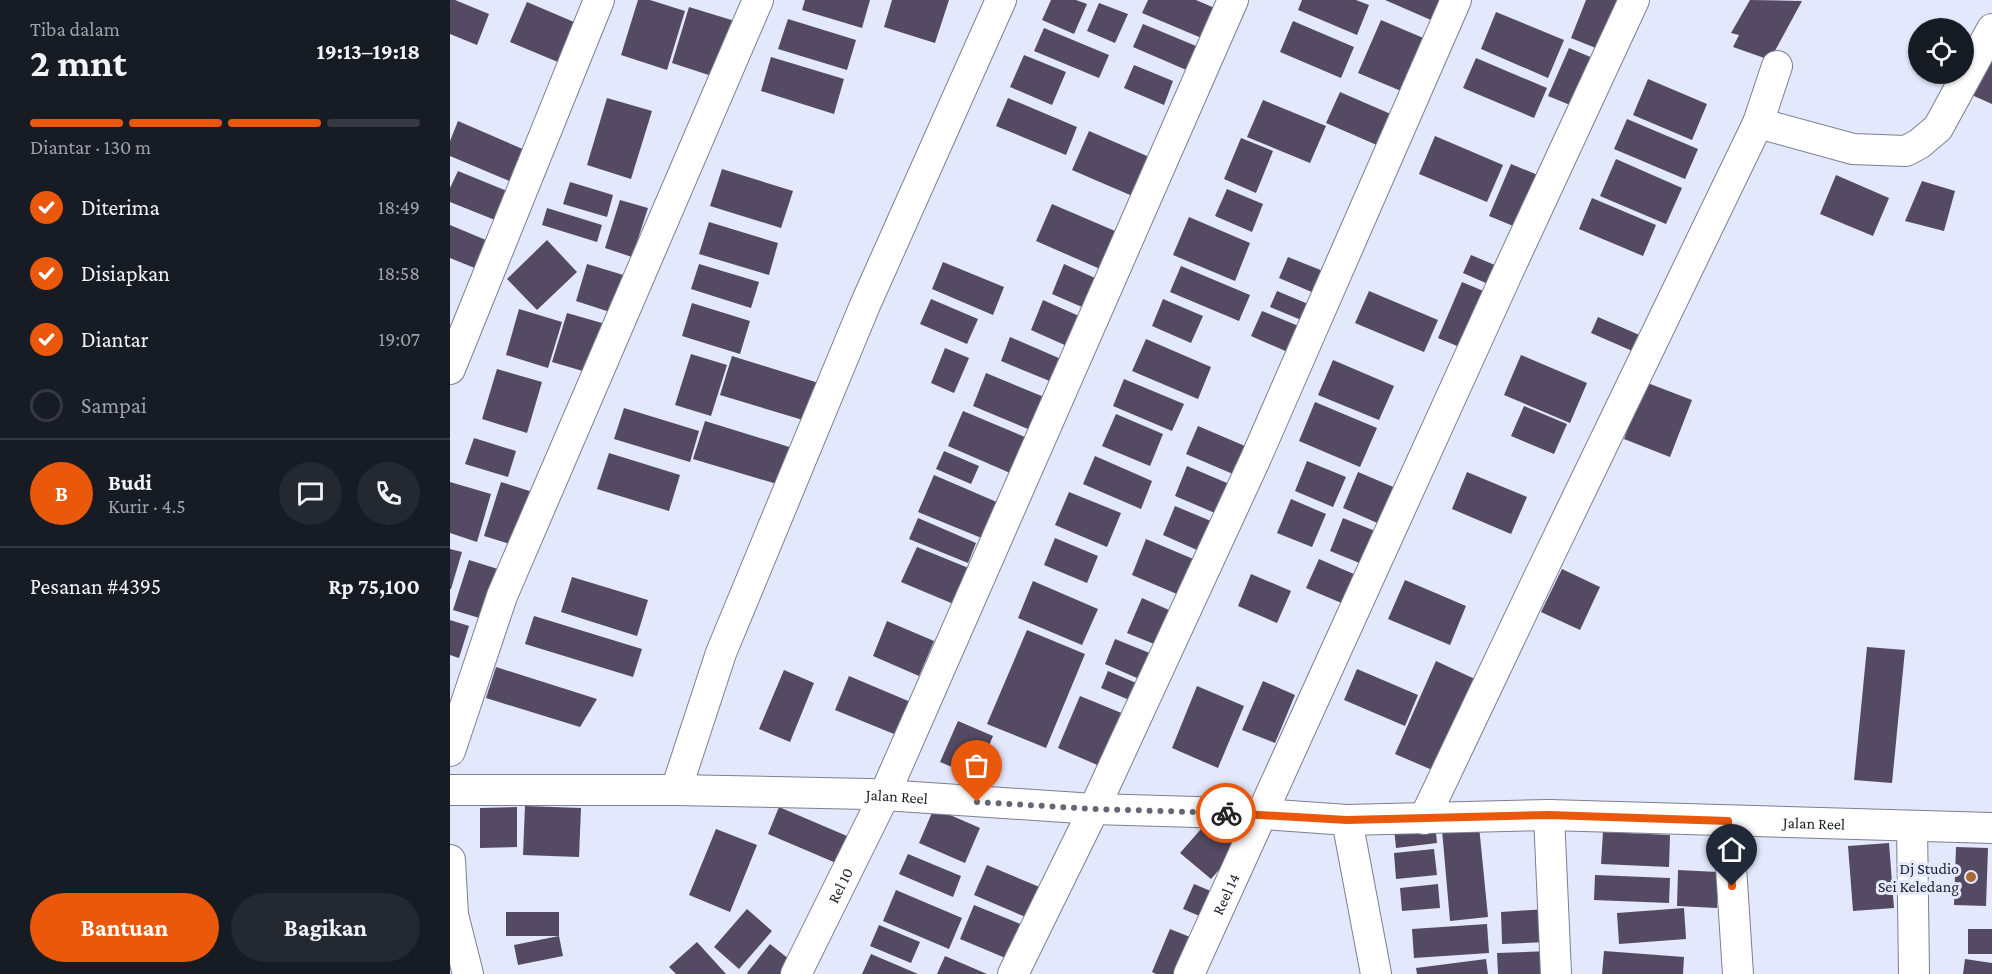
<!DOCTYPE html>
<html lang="id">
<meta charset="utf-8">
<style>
body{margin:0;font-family:"Crimson Pro",serif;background:#242831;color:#f1f3f6;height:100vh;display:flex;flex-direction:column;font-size:22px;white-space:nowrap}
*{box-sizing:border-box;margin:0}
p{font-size:20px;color:#9ea1a6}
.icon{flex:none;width:33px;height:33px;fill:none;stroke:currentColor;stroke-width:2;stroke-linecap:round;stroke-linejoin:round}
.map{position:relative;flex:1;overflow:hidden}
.sheet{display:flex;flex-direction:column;background:#171b24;width:450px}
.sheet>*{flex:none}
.fabs{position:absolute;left:1458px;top:18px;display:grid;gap:12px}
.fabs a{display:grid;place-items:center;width:66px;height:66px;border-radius:50%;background:#171b24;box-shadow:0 2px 4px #0004;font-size:30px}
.pin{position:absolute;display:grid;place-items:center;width:51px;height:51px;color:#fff;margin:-62px -26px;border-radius:50% 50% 50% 0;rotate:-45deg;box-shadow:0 0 6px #0007}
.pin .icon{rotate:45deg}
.courier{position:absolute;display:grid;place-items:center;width:60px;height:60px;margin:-30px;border:4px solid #ea580c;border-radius:50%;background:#fff;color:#222;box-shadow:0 2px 8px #0007}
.head em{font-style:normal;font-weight:700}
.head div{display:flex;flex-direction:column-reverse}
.head{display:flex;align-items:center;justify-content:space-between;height:102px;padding:0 30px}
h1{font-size:39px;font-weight:700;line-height:45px}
.bar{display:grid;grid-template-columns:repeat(4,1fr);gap:9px 6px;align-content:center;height:72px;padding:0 30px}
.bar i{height:8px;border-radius:4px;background:#363941}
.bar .current{background:#ea580c}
.bar p{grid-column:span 4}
.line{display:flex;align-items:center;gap:15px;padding:0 30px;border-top:2px solid #363941}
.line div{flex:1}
.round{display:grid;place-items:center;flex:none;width:63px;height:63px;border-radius:32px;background:#242831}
ol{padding:0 30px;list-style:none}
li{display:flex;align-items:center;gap:18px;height:66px}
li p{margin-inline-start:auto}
li .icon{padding:6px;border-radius:50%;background:#ea580c;color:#fff;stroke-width:4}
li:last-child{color:#9ea1a6}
li i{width:33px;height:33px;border:3px solid #363941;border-radius:50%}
.primary-button{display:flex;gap:12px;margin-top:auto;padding:12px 30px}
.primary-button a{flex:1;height:69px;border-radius:36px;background:#ea580c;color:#fff;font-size:24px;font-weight:700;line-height:69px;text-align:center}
.primary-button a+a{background:#242831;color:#f1f3f6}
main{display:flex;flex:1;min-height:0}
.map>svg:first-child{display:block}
</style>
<main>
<section class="sheet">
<div class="head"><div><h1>2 mnt</h1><p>Tiba dalam</p></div><em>19:13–19:18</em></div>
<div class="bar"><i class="current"></i><i class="current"></i><i class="current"></i><i></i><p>Diantar · 130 m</p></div>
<ol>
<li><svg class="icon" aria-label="check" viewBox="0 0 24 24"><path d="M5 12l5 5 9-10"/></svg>Diterima<p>18:49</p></li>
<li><svg class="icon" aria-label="check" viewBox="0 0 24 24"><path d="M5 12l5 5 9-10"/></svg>Disiapkan<p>18:58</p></li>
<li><svg class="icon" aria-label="check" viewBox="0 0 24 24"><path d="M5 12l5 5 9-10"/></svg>Diantar<p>19:07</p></li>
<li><i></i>Sampai</li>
</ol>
<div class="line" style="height:108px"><b class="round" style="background:#ea580c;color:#fff">B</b><div><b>Budi</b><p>Kurir · 4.5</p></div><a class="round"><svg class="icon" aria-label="chat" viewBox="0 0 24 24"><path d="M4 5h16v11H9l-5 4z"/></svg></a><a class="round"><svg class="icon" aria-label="phone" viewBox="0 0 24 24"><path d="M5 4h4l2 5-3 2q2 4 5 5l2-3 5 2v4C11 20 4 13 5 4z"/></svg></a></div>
<div class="line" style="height:78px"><div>Pesanan #4395</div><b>Rp 75,100</b></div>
<div class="primary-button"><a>Bantuan</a><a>Bagikan</a></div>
</section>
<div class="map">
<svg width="1542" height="974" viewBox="0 0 1542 974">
<rect width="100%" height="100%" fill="#e3e8fc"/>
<!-- building -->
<g fill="#554a64">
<polygon points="0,0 5,0 39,14 27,45 0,34"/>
<polygon points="188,0 200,0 235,11 217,70 171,55"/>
<polygon points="355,0 420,0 412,28 352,10"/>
<polygon points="442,0 499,0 485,43 434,27"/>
<polygon points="601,0 626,0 637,4 624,34 592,20"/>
<polygon points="698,0 746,0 767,9 754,39 692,13"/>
<polygon points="852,0 906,0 919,5 907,35 848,10"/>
<polygon points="935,0 989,0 981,20"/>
<polygon points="1136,0 1175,0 1153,51 1121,38"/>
<polygon points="1300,0 1352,1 1320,60 1283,47 1289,35 1281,33"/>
<polygon points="77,2 131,25 115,65 60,42"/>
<polygon points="649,3 678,14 665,43 637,31"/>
<polygon points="239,7 288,22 271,79 222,63"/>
<polygon points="1046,12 1114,40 1098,78 1031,49"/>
<polygon points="338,19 406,40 397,70 328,49"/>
<polygon points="931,20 978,40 956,93 908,73"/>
<polygon points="843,21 904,47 891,78 830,52"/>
<polygon points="693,24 751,48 741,72 683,47"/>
<polygon points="594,28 659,55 649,78 584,51"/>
<polygon points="1119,48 1150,61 1130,109 1098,96"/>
<polygon points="574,55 616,72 602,105 560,87"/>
<polygon points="1542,55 1542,104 1515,92"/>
<polygon points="321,57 394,79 384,114 311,91"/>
<polygon points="1026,58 1097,88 1084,118 1013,88"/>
<polygon points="684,65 723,81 714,105 674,88"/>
<polygon points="1198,79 1257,104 1242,140 1183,115"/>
<polygon points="890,92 950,118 936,149 876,123"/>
<polygon points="157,98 202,111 181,179 137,165"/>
<polygon points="558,98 627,127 616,155 546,126"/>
<polygon points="813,100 876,126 860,163 797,137"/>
<polygon points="1177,119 1248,149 1235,179 1164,149"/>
<polygon points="8,121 75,150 62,182 0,156 0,141"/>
<polygon points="639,131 704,159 687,198 622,170"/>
<polygon points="985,136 1053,165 1037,202 969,174"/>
<polygon points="791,138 823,151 806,193 774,179"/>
<polygon points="1166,159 1232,188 1216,224 1150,196"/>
<polygon points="1061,164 1095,178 1073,230 1039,216"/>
<polygon points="272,169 343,191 331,228 260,206"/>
<polygon points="8,171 62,193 50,222 0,202 0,188"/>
<polygon points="1386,175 1439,198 1423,236 1370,214"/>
<polygon points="1472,181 1505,191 1494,231 1455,221"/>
<polygon points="120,182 163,195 157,217 113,204"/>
<polygon points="777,189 813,204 802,232 765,216"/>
<polygon points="1142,198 1206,225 1193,256 1129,229"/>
<polygon points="170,200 198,208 182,257 155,248"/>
<polygon points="602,204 672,234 657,272 586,241"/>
<polygon points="97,208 152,225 147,242 92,225"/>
<polygon points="739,217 800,243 785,281 723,255"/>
<polygon points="259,222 328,243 319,275 249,254"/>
<polygon points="0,225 43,243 32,271 0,258"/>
<polygon points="97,240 127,272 87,310 57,279"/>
<polygon points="1021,255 1052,268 1045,287 1013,273"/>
<polygon points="838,257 873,271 864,293 829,278"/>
<polygon points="493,262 554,287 543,315 482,289"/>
<polygon points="137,264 180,277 169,315 126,301"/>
<polygon points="249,264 309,282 301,308 241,289"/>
<polygon points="614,264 645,278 632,307 602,294"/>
<polygon points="731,266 800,295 789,321 720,292"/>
<polygon points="1012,282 1043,295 1019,351 988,338"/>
<polygon points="827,291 863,306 856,322 820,307"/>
<polygon points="919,291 988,320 974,352 905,323"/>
<polygon points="481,299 528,319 517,344 470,324"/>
<polygon points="713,299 753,316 741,343 702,326"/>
<polygon points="593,300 629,316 617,346 581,330"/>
<polygon points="242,303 300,321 290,354 232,336"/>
<polygon points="69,309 112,322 98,368 56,355"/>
<polygon points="812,311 851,327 840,353 801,336"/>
<polygon points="117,313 159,325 143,374 102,362"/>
<polygon points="1148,317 1194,337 1187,353 1141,333"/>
<polygon points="560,337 611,359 602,382 551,361"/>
<polygon points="696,339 761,367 748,399 682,371"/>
<polygon points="495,348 519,358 504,393 481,383"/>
<polygon points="241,354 277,365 261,416 225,405"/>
<polygon points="1071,355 1137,383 1120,423 1054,395"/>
<polygon points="282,356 375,385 363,423 270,395"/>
<polygon points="883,360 944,386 929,420 868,395"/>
<polygon points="47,369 92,382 77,433 32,419"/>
<polygon points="536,373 599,399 585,432 523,406"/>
<polygon points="674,379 734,404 722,431 663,406"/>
<polygon points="1195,382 1242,400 1220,457 1174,439"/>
<polygon points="865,402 927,428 910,467 849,441"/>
<polygon points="1074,406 1117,424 1104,454 1061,436"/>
<polygon points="174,408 249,431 240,462 164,439"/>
<polygon points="513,411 582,440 567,476 498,446"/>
<polygon points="666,414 713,434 700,466 652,446"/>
<polygon points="255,421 349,450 337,487 243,459"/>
<polygon points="748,426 802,449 790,477 736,454"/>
<polygon points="24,438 66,451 58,477 15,464"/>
<polygon points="494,451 529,466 521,484 486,469"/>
<polygon points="159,453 230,475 219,511 147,489"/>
<polygon points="645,456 702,481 691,509 633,484"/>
<polygon points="857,461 896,477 883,507 845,491"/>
<polygon points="737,466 784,486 772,516 725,496"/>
<polygon points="908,472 948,489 932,525 893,508"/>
<polygon points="1017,472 1077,497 1061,534 1002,509"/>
<polygon points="484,475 549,503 534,539 468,512"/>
<polygon points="0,482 41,494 27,542 0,533"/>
<polygon points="51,482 86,493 70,547 34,536"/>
<polygon points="619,492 671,513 657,547 605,525"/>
<polygon points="841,499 876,514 862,547 827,533"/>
<polygon points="725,506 768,524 756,554 713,535"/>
<polygon points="468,518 526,543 518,563 459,539"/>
<polygon points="893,518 930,533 917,566 880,551"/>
<polygon points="605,538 648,556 637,583 594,565"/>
<polygon points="696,539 748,561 734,597 682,575"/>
<polygon points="467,547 521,569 506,605 451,582"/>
<polygon points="0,549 12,552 1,589 0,589"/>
<polygon points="869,559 913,578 901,607 856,588"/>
<polygon points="19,560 51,570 36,620 3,610"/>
<polygon points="1112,569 1150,587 1130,630 1091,612"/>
<polygon points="801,574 841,591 827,623 788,606"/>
<polygon points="122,577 198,600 187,636 111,612"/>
<polygon points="955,580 1016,606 1000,645 938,619"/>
<polygon points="583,581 648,609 632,645 568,618"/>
<polygon points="692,598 728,614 714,648 677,633"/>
<polygon points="84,616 192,649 183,677 75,644"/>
<polygon points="0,620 19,626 9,658 0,655"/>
<polygon points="437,621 484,641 469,676 423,656"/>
<polygon points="577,630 635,654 596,748 537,724"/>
<polygon points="665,639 707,656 696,682 655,664"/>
<polygon points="1417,647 1455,650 1442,783 1404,780"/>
<polygon points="986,661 1027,680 987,772 945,754"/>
<polygon points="46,667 147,699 130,727 36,698"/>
<polygon points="907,669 968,695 955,726 894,700"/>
<polygon points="334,670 364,683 340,742 309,729"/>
<polygon points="658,671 691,685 684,702 651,688"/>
<polygon points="399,676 463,703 449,736 385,710"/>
<polygon points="813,681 845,695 825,743 792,730"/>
<polygon points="747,686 794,706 768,768 722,748"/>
<polygon points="630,696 674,714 652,767 608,748"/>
<polygon points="508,721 543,736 526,777 490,762"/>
<polygon points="75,806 131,808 129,857 73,855"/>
<polygon points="67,807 67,847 30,848 30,808"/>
<polygon points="329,807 397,836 386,863 318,834"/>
<polygon points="484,808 530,828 515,863 469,843"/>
<polygon points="758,821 789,847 761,879 730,853"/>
<polygon points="985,823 987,843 946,848 944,828"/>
<polygon points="1029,826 1038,917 1000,921 992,830"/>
<polygon points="266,829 307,845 280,912 239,895"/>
<polygon points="1153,832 1220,835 1219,867 1151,864"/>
<polygon points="1439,843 1444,908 1403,911 1398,846"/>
<polygon points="1506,847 1538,848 1536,906 1504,905"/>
<polygon points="984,849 987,875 946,879 944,853"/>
<polygon points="458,854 511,876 503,897 449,874"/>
<polygon points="537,865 592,888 578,918 524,895"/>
<polygon points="1228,870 1268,872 1267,908 1227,906"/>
<polygon points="1145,875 1220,878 1219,903 1144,900"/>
<polygon points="744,884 770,895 759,920 733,909"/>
<polygon points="988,884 990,908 952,911 950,888"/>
<polygon points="446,890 512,918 499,949 433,921"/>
<polygon points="524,905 580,928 565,962 510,939"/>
<polygon points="1234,908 1236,939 1169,944 1167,913"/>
<polygon points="297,909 322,931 289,969 264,947"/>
<polygon points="1097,909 1098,942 1052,944 1051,912"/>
<rect x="56" y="912" width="53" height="24"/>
<polygon points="1037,924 1039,953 964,958 962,929"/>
<polygon points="429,925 470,942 461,963 420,946"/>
<polygon points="720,929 745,939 731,974 706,974 702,972"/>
<rect x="1518" y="929" width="24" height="25"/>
<polygon points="109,936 113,956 68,965 64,945"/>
<polygon points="247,942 276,974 226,974 219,967"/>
<polygon points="320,944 344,963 336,974 298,974 297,973"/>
<polygon points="1101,951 1101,974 1048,974 1047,953"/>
<polygon points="1154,951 1234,957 1233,974 1152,974"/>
<polygon points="421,954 468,974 412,974"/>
<polygon points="495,956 537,974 487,974"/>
<polygon points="1036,959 1038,974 967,974 966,968"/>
<polygon points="1515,959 1542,963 1542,974 1513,974"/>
</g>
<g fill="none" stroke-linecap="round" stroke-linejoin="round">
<defs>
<g id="minor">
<polyline points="1308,123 1403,149 1456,151 1469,144 1488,128 1542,29"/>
<polyline points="0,369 149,0"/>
<polyline points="0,751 52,596 308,0"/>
<path id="s1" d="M 0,790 L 226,790 L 419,794 L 644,809 L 813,814 L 897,820 L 1099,815 L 1542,828"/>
<polyline points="226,790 271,653 415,305 551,0"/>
<polyline points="1099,815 1106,974"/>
<polyline points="974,819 1089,577 1308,123 1327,66"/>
<polyline points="897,820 926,974"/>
<polyline points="1278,821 1288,974"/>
<polyline points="1462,826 1464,974"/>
<polyline points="0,860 3,915 18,974"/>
<path id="s2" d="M 346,974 L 434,796 L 783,0"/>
<polyline points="563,974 644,809 805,460 1006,0"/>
<path id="s3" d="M 739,974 L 1057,274 L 1184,0"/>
</g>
</defs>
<!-- minor casing -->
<use href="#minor" stroke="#7b7f91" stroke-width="32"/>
<!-- minor -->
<use href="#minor" stroke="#fff" stroke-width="30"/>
</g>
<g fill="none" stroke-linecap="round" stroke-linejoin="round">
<!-- done -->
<polyline stroke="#646773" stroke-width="6" stroke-dasharray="0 10.8" points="527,802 644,809 776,813"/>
<!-- route -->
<polyline stroke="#ea580c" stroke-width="8" points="776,813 897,820 1099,815 1278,821 1282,886"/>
</g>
<!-- markers -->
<circle fill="#aa6a32" stroke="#e3e8fc" stroke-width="2" cx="1521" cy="877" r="6"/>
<g text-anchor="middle" stroke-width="6" stroke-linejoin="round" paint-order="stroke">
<!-- street labels -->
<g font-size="16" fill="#202229" stroke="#e3e8fc">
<text dy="6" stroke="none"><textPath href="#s1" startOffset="447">Jalan Reel</textPath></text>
<text dy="6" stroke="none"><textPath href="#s1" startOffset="1365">Jalan Reel</textPath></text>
<text dy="6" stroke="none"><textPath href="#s2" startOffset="99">Rel 10</textPath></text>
<text dy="6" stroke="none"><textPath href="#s3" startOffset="88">Reel 14</textPath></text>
</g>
<!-- poi labels -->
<g font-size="16" fill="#202229" stroke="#e3e8fc" text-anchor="end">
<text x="1509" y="874">Dj Studio<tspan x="1509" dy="18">Sei Keledang</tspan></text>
</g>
</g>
</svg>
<div class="fabs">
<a><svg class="icon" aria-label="locate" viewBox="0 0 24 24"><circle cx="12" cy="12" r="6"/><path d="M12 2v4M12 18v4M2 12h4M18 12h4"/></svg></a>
</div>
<div class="pin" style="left:527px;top:802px;background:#ea580c"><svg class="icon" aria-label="bag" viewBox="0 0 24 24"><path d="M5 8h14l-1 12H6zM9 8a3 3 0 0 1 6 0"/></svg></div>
<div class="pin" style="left:1282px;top:886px;background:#1f2937"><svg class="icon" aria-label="home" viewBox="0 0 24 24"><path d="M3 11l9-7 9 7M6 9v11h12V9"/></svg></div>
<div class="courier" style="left:776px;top:813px"><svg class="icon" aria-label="bike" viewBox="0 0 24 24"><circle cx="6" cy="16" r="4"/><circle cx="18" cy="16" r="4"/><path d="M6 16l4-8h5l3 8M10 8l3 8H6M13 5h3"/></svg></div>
</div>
</main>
